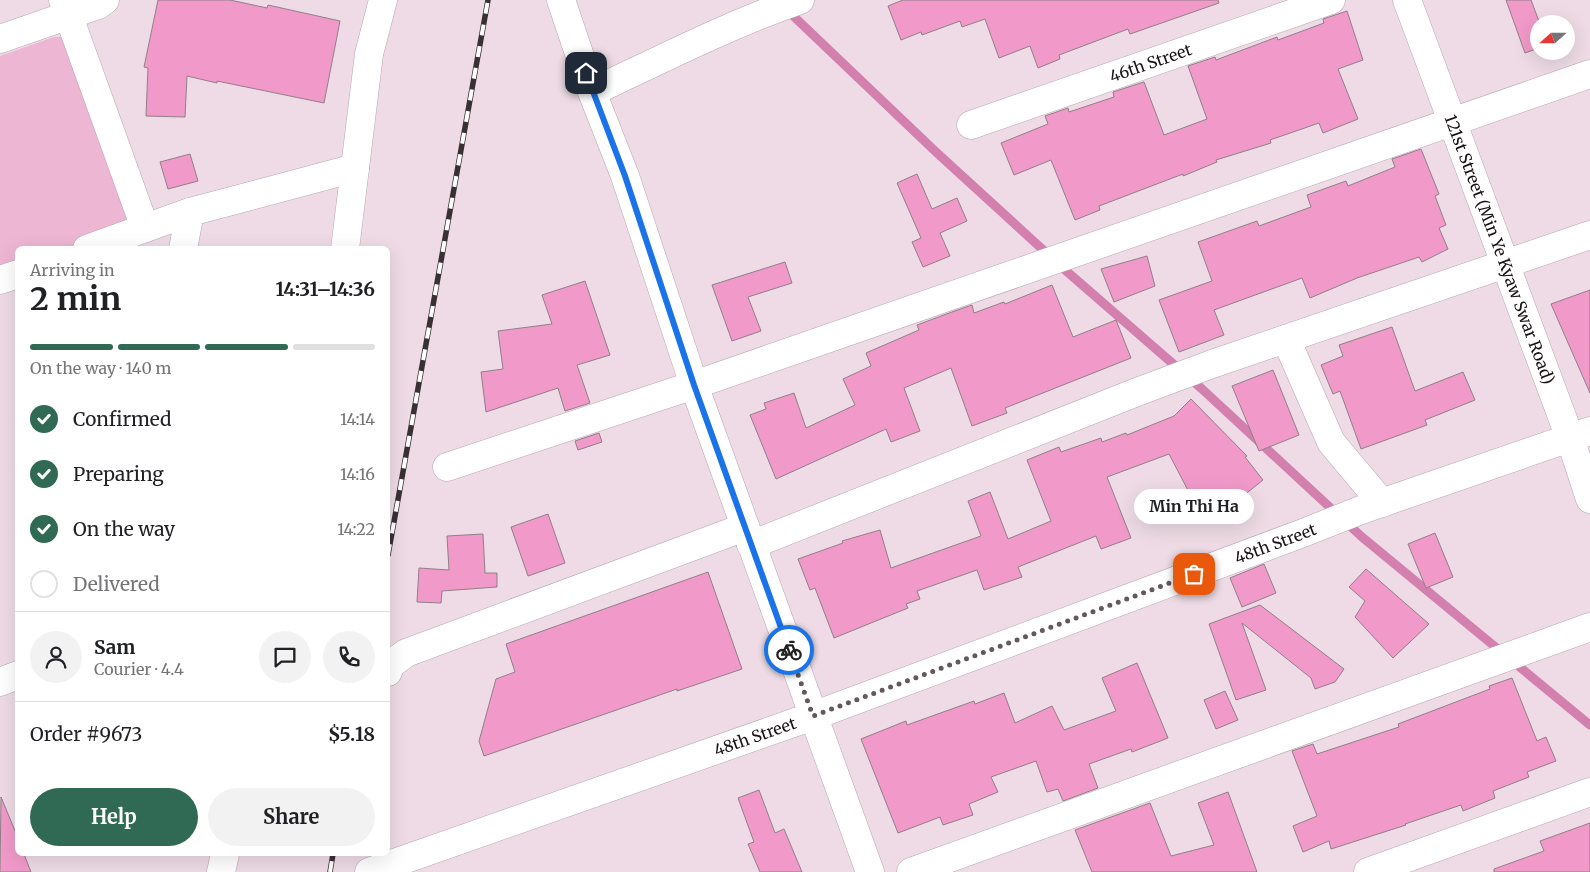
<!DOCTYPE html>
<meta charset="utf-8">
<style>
body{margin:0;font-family:Merriweather,serif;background:#f2f2f2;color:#202124;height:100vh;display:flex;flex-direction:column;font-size:19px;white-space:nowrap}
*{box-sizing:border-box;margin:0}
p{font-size:16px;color:#757577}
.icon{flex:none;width:28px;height:28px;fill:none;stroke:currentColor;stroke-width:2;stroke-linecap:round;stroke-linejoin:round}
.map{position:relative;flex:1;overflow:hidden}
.panel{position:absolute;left:15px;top:246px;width:375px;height:610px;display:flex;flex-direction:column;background:#fff;border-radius:8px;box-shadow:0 5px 20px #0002}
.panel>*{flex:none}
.needle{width:32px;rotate:249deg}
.fabs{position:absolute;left:1530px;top:15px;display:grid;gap:10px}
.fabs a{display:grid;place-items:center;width:45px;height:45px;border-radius:50%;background:#fff;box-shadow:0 5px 20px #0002;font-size:25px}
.pin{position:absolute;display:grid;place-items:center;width:42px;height:42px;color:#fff;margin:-21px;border-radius:10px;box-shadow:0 2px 8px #0006}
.courier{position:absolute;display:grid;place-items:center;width:50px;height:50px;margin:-25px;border:4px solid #1a73e8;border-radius:50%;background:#fff;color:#222;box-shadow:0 1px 6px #0007}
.bubble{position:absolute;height:35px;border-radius:18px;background:#fff;box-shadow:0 5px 20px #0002;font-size:16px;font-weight:700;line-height:35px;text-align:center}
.overview em{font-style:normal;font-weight:700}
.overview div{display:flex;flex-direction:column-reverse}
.overview{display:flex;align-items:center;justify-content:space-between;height:85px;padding:0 15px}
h1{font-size:32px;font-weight:700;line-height:38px}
.bar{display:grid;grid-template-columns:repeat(4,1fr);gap:8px 5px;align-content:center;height:60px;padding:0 15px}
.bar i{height:6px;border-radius:4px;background:#e0e0e0}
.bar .on{background:#306a54}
.bar p{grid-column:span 4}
.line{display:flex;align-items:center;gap:12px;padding:0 15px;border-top:1px solid #e0e0e0}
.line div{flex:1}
.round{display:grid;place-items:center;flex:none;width:52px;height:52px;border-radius:26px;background:#f2f2f2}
ol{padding:0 15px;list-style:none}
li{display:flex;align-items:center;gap:15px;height:55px}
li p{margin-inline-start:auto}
li .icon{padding:5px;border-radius:50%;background:#306a54;color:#fff;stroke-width:4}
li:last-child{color:#757577}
li i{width:28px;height:28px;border:2px solid #e0e0e0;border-radius:50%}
.action{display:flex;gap:10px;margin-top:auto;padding:10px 15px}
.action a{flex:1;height:58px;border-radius:30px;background:#306a54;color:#fff;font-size:20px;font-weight:700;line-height:58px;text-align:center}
.action a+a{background:#f2f2f2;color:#202124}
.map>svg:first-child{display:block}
</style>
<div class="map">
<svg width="1590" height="872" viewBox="0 0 1590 872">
<rect width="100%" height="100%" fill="#eedbe5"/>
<!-- green -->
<polygon fill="#edb6d3" points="54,37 61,37 67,43 130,217 127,223 120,230 66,249 18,249 17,266 0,272 0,56"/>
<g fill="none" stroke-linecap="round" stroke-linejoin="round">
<!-- stream -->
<polyline stroke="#d480af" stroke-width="9" points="787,10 936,152 1064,269 1202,389 1362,537 1590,725"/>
</g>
<!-- building -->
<g fill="#f19aca" stroke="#907f88">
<polygon points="158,0 230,0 267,8 268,5 340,21 324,103 217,81 217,83 187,76 185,117 146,116 148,68 144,67"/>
<polygon points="903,0 1218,0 1219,3 1130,34 1128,29 1059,55 1060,59 1038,68 1030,46 999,58 985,19 962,27 960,21 922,35 921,32 901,40 888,6"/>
<polygon points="1506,0 1531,0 1540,24 1539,48 1525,53"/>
<polygon points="1347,11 1363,60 1338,69 1358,119 1323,133 1319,123 1270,140 1271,143 1216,160 1217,162 1183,176 1183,174 1099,206 1100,210 1075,220 1051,160 1014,175 1001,143 1048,124 1045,116 1068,108 1069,112 1114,97 1113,92 1144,82 1164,135 1207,119 1188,66 1215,57 1216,60 1277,37 1278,40 1324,23 1323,19"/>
<polygon points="1421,149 1439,194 1435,196 1446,225 1439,228 1448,249 1422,262 1419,257 1357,278 1310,298 1302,278 1214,310 1224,335 1179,352 1159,300 1212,281 1198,242 1257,221 1259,226 1311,207 1307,195 1346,181 1348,186 1395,167 1392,159"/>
<polygon points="190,154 198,181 168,189 160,162"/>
<polygon points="917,174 932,209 957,198 967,221 940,233 950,256 923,267 912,242 921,238 897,183"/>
<polygon points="1147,256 1155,286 1114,302 1101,269"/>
<polygon points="785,262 792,283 748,297 761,331 732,341 712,285"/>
<polygon points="585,281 610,355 577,365 590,403 565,411 558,388 486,412 481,372 503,369 498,331 552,324 542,295"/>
<polygon points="1052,285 1073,337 1116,320 1131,358 1005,408 1007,413 972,426 951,368 904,388 920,431 891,442 886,429 776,479 750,415 766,409 764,403 794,393 806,428 855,405 843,379 871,366 866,353 919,330 917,325 952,312 972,305 974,313 1004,302 1005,304"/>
<polygon points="1590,290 1590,393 1551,304"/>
<polygon points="1392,327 1415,391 1463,372 1475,400 1425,420 1427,425 1361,449 1340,391 1333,394 1321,365 1343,356 1339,345"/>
<polygon points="1273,370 1299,435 1259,451 1232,386"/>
<polygon points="1191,399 1247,456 1245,457 1263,480 1243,496 1241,494 1201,515 1169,454 1107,477 1131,538 1101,549 1096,536 1018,567 1022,577 984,590 977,570 917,591 920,599 906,604 908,608 834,638 815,588 810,590 798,559 843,543 842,541 880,530 891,568 933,553 981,536 968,501 990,492 1008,539 1051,521 1027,460 1059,447 1061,452 1101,438 1102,442 1126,433 1127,435 1174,416"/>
<polygon points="599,433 602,442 578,450 575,441"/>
<polygon points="548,514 565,563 528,576 511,527"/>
<polygon points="1435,533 1453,577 1426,588 1408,544"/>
<polygon points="483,534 485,573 497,573 497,587 442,591 441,603 417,602 419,568 449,570 447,536"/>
<polygon points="1264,564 1276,593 1242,607 1230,578"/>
<polygon points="1366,569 1429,624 1393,658 1355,617 1365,601 1349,587"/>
<polygon points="708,572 742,669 677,691 677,689 484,756 479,741 496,679 515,672 506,644"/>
<polygon points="1260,605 1344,669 1335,682 1315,689 1311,678 1242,623 1266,690 1236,700 1209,624"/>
<polygon points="1137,663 1168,738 1132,752 1131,749 1089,764 1098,788 1063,801 1058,789 1047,792 1036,761 991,777 998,792 969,804 973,815 943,825 940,817 898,833 861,739 906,721 907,725 974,701 975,704 1004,693 1015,723 1052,706 1064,730 1116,711 1102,678"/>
<polygon points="1512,678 1537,741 1546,737 1556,761 1527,772 1529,777 1493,791 1495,798 1463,811 1461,805 1405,824 1406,825 1331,849 1329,841 1303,852 1293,826 1317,816 1292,751 1313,744 1317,754 1399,727 1398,724 1490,689 1489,686"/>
<polygon points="1225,691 1238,720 1216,729 1204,700"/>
<polygon points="759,790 775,833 784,829 802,872 760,872 748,844 754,842 738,798"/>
<polygon points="1228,792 1257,872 1092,872 1075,830 1150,803 1171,856 1214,845 1198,803"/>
<polygon points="1,797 18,838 18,854 24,854 31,872 0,872"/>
<polygon points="1590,823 1590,872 1494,872 1494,869 1544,851 1540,841"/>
</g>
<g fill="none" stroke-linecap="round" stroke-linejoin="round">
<defs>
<g id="minor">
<polyline points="63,0 145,228"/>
<polyline points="561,0 592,92 625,176 694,385 870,872"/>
<path id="s1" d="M 1407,0 L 1570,438 L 1590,499"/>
<polyline points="0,39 98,5 105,0"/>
<path d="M 592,92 C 660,60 728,25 800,0"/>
<path id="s2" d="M 971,125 L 1331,0"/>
<polyline points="87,249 190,212 355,168"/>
<polyline points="183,249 190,212"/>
<polyline points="345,249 369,54 383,0"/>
<polyline points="0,280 18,274"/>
<polyline points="1286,339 1331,442 1382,503"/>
<polyline points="447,467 694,385 1590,74"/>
<polyline points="751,545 1137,392 1212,364 1590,235"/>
<polyline points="388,672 390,665 406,653 745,527"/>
<polyline points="0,682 18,675"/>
<polyline points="221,872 225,854"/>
<path id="s3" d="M 369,872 L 813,716 L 1303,533 L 1361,510 L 1590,431"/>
<polyline points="911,872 1590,627"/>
<polyline points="1368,872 1590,792"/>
</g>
</defs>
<!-- minor casing -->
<use href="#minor" stroke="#b8a6af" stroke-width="29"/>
<!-- minor -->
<use href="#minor" stroke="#fff" stroke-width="28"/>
<defs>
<g id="rail">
<polyline points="388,555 488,0"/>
<polyline points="330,872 333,854"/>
</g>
</defs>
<!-- rail casing -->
<use href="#rail" stroke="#383034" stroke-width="5.5"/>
<!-- rail -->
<use href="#rail" stroke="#fff" stroke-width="4" stroke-dasharray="11" stroke-linecap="butt"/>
</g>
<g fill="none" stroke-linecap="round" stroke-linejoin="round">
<!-- done -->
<polyline stroke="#64585e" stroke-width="5" stroke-dasharray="0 9" points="789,650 813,716 1194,574"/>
<!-- route -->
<polyline stroke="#1a73e8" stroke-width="6" points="586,73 625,176 694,385 789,650"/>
</g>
<g text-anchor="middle" stroke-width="4.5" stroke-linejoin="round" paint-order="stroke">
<!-- street labels -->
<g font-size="16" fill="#191216" stroke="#fff">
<text dy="6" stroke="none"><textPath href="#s2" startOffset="190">46th Street</textPath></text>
<text dy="6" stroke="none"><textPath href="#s1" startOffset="266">121st Street (Min Ye Kyaw Swar Road)</textPath></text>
<text dy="6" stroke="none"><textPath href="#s3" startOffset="964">48th Street</textPath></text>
<text dy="6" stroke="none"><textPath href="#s3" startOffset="409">48th Street</textPath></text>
</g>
</g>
</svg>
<div class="fabs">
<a><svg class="needle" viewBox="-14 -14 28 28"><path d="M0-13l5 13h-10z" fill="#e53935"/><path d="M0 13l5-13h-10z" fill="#757577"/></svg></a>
</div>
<div class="pin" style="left:1194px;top:574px;background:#ea580c"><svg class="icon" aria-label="bag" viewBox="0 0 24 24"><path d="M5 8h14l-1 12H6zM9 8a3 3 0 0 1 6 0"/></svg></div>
<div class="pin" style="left:586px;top:73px;background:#1f2937"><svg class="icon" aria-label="home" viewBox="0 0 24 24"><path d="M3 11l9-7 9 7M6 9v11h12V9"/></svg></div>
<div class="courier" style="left:789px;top:650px"><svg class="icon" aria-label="bike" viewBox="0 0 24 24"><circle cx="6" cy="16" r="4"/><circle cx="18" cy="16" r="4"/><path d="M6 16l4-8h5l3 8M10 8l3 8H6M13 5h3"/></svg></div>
<div class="bubble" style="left:1134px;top:489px;width:120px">Min Thi Ha</div>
<section class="panel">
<div class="overview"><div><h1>2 min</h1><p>Arriving in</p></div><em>14:31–14:36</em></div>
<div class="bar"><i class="on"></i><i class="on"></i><i class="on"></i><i></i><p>On the way · 140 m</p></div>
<ol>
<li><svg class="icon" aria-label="check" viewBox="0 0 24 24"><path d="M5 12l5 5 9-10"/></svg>Confirmed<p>14:14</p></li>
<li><svg class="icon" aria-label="check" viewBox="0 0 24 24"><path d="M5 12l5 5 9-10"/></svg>Preparing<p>14:16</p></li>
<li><svg class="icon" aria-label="check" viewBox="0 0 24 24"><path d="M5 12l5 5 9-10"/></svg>On the way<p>14:22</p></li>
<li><i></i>Delivered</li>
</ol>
<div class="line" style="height:90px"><a class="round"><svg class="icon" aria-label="person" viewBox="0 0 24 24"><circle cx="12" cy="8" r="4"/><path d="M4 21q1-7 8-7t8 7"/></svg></a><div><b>Sam</b><p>Courier · 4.4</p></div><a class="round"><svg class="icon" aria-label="chat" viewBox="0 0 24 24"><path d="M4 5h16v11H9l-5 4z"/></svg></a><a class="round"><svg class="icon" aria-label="phone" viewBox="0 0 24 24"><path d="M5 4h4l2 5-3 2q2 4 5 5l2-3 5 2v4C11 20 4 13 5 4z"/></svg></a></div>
<div class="line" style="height:65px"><div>Order #9673</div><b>$5.18</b></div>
<div class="action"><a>Help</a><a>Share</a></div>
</section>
</div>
